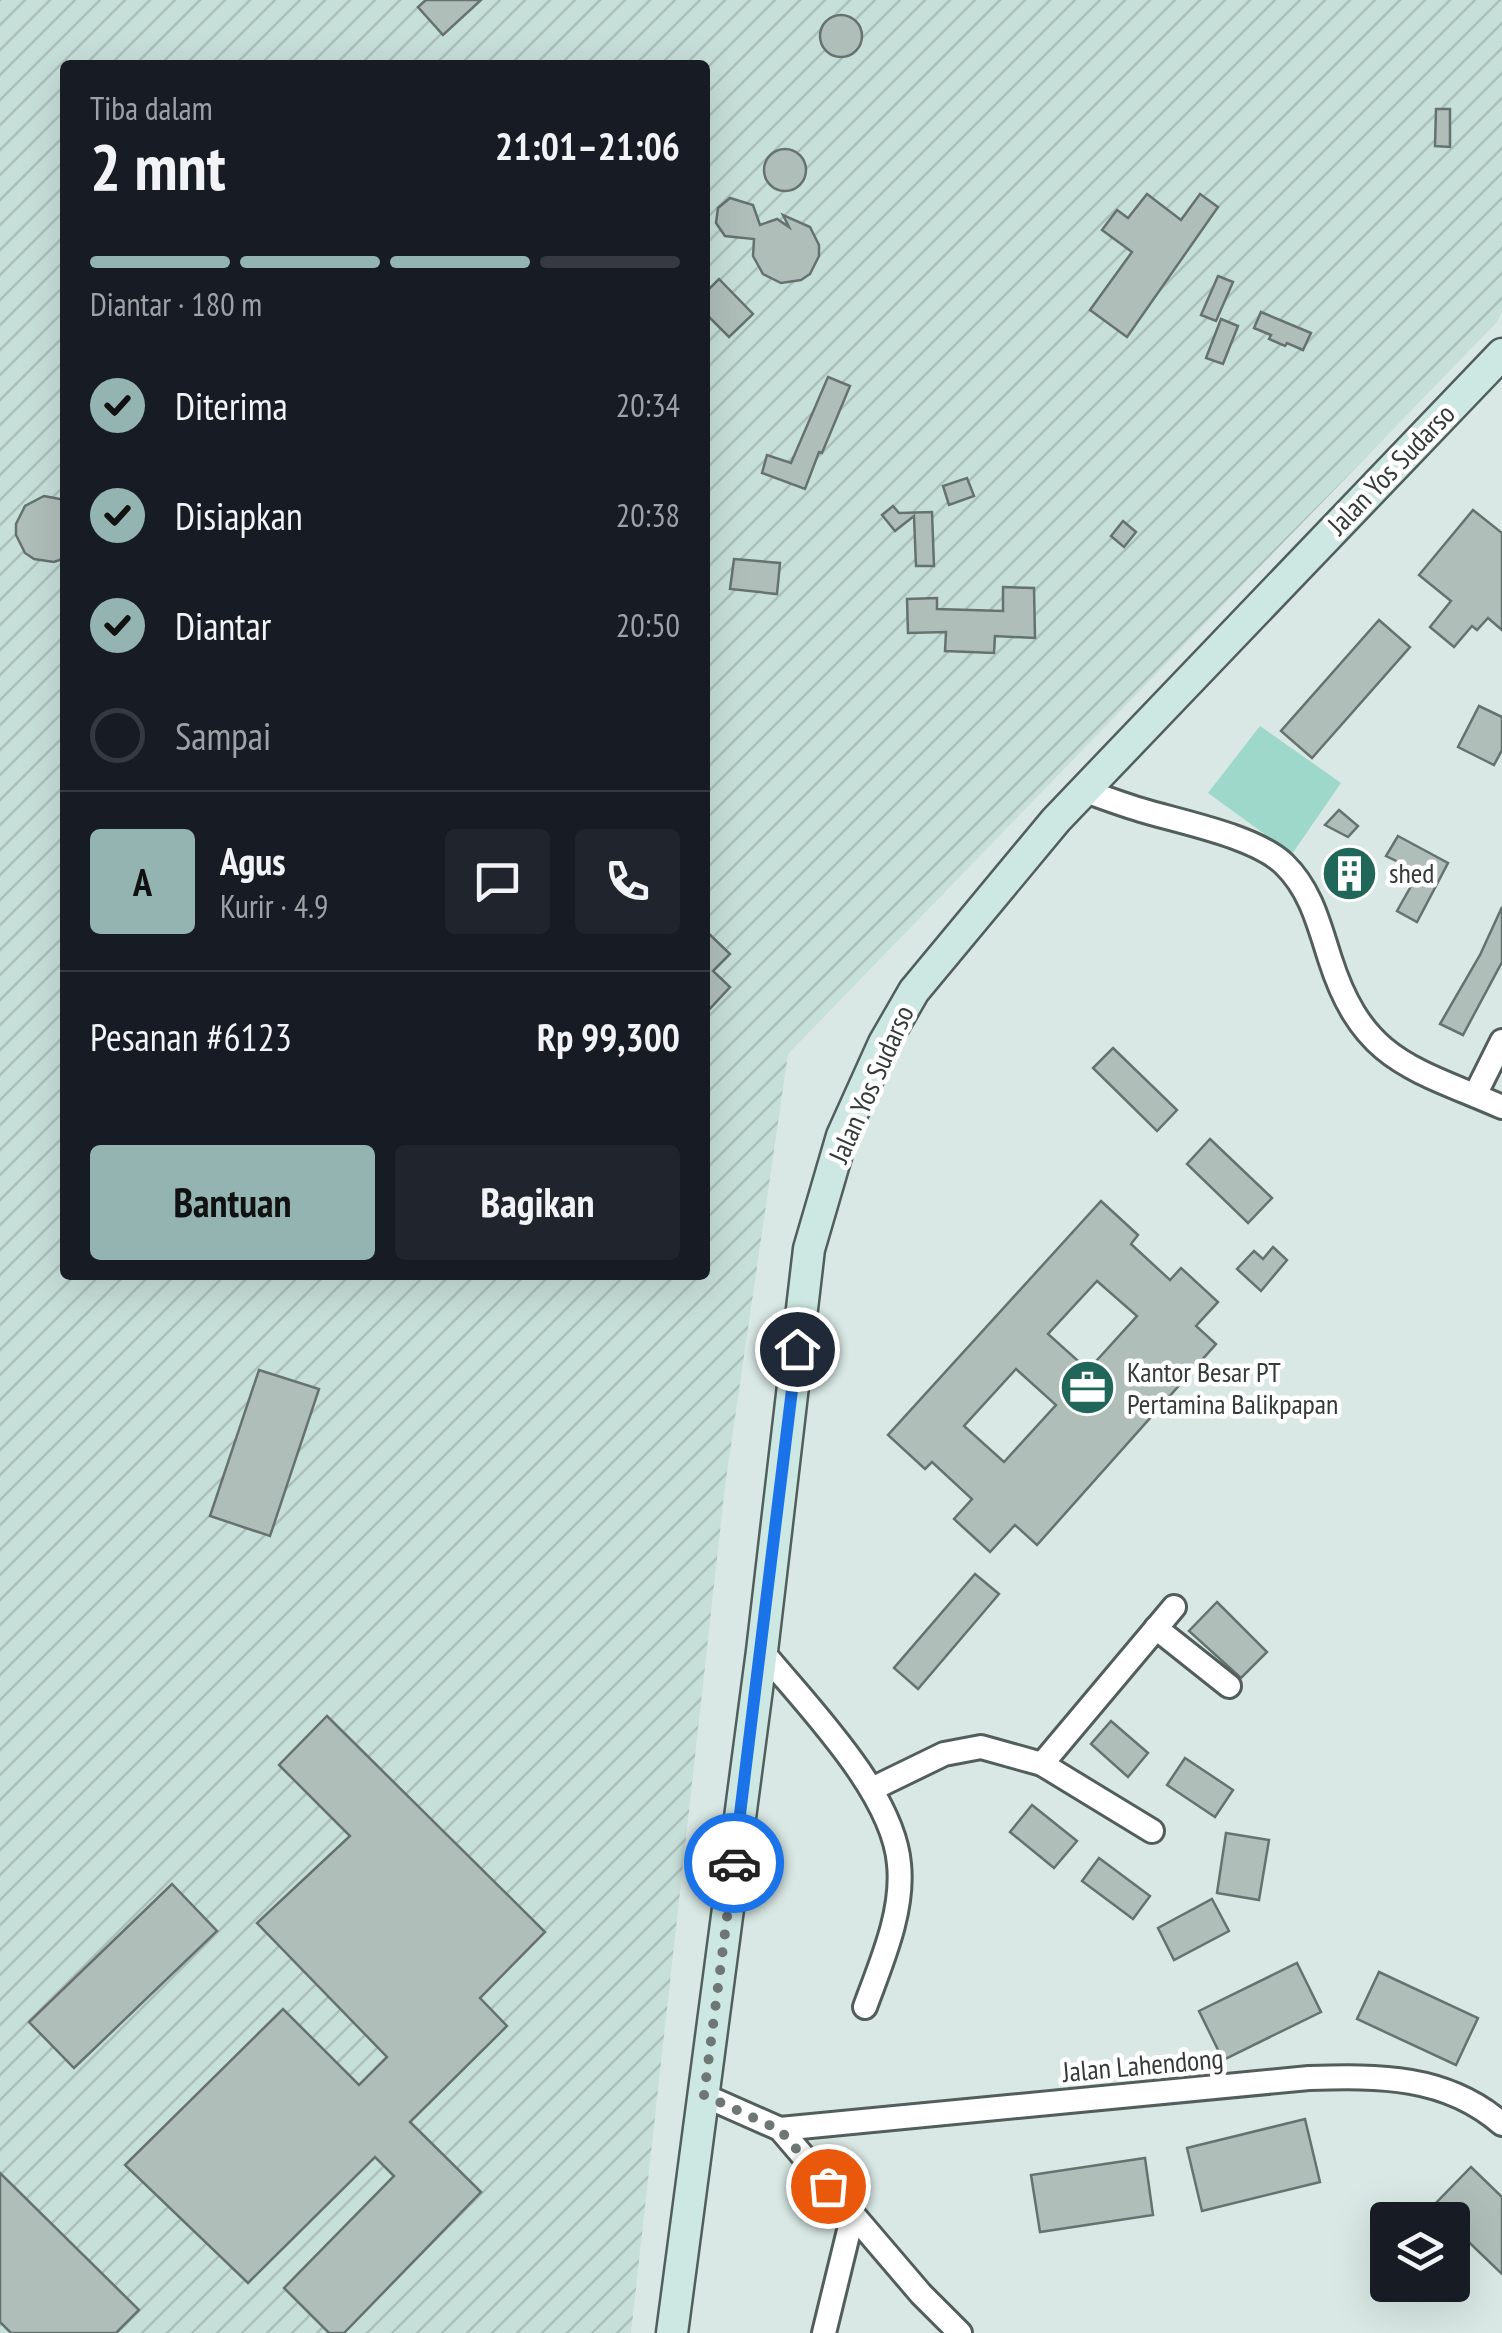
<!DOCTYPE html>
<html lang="id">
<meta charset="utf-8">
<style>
body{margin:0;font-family:"PT Sans Narrow",sans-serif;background:#20242c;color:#f1f3f6;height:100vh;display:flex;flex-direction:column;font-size:38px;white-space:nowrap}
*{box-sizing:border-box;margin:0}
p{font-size:32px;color:#9ea1a6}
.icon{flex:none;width:55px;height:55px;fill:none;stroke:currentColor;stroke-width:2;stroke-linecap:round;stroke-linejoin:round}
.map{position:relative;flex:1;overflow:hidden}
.details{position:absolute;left:60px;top:60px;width:650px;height:1220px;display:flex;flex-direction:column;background:#171b24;border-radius:10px;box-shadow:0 10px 40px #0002}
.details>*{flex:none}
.buttons{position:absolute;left:1370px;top:2202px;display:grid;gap:20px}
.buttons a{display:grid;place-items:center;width:100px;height:100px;border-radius:10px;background:#171b24;box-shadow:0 10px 40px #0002;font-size:50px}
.pin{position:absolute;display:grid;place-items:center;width:85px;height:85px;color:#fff;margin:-42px;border:5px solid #fff;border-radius:50%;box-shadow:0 2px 10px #0007}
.courier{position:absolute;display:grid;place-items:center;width:100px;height:100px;margin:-50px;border:8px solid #1a73e8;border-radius:50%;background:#fff;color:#222;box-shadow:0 2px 12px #0007}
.headline em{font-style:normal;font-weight:700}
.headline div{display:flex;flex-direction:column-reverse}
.headline{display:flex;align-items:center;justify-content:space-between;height:170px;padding:0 30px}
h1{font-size:65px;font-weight:700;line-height:75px}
.bar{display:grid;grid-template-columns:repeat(4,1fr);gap:15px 10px;align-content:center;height:120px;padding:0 30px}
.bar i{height:12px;border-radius:8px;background:#363941}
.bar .current{background:#93b4b0}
.bar p{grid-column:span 4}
.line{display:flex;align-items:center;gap:25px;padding:0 30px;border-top:2px solid #363941}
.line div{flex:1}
.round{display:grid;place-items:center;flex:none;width:105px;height:105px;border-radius:10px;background:#20242c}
ol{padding:0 30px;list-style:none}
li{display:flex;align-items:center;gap:30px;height:110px}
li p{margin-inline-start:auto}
li .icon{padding:10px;border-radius:50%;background:#93b4b0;color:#111;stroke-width:4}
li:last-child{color:#9ea1a6}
li i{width:55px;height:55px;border:5px solid #363941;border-radius:50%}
.action{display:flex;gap:20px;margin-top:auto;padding:20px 30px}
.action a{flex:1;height:115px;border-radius:10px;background:#93b4b0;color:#111;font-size:40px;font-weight:700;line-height:115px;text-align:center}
.action a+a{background:#20242c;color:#f1f3f6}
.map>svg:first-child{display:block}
</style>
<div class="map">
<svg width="1502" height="2333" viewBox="0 0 1502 2333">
<defs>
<pattern id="industrial-furrows" width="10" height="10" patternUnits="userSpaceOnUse" patternTransform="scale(2.5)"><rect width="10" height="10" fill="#c7dfd9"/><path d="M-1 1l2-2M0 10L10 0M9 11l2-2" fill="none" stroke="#acc0bb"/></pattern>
</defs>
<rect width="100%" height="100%" fill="#d9e8e4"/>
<!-- industrial -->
<path fill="url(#industrial-furrows)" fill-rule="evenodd" d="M 0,0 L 1502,0 L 1502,312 L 1497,322 L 788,1054 L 725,1486 L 631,2333 L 0,2333 ZM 65,65 L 705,65 L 705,1275 L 65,1275 Z"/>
<!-- pitch -->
<polygon fill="#9dd8ca" points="1260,726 1341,783 1292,854 1208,793"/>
<!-- building -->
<g fill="#b0beba" stroke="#65726f" stroke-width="2.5" fill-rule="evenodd">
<polygon points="426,0 481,0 443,35 418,7"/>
<circle cx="841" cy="36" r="21"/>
<polygon points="1436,109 1450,109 1450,147 1435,146"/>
<circle cx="785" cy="170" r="21"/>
<polygon points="1147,194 1181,220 1200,194 1218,207 1127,337 1090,310 1132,252 1102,230 1117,210 1128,218"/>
<polygon points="730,198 753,205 760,225 777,219 789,227 783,215 810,227 819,245 819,256 810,274 801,280 781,283 763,274 753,256 754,239 725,236 716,223 718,208"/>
<polygon points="1218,276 1233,282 1216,321 1201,315"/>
<polygon points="719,279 753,314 729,337 705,313 705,293"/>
<polygon points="1261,312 1311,333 1303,350 1287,343 1285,346 1269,339 1271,335 1254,328"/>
<polygon points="1221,319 1238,326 1223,364 1206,358"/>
<polygon points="828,377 850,386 822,453 819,452 805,489 762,473 767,455 791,463"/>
<polygon points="967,478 974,496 949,505 943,486"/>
<polygon points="44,496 65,500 65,558 54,562 34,559 25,553 16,535 16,524 25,506"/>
<polygon points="893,506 899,513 932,512 934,566 916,566 914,516 895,531 882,515"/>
<polygon points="1473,510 1502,533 1502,630 1488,618 1477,630 1472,626 1454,647 1430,627 1451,601 1419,575"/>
<polygon points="1123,521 1136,532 1124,547 1111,536"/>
<polygon points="734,559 780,563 777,594 730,589"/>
<polygon points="1003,587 1034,588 1035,638 995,636 994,653 945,651 946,632 908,633 907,599 937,598 937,609 1003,611"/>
<polygon points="1379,620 1410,647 1312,758 1281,731"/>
<polygon points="1479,706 1502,717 1502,750 1494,765 1458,747"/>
<polygon points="1339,810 1358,826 1348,837 1325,825"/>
<polygon points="1398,836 1448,863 1417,922 1397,911 1419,872 1386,856"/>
<polygon points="1502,907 1502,962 1463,1035 1440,1024 1480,955"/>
<polygon points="705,930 730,954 713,971 730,987 705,1014"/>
<polygon points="1113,1048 1177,1110 1157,1131 1093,1068"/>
<polygon points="1210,1139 1272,1198 1248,1223 1187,1164"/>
<path d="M 1101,1201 L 1138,1235 L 1131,1244 L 1170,1280 L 1181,1268 L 1218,1302 L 1196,1326 L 1216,1344 L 1037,1545 L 1015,1525 L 990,1552 L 954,1519 L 972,1499 L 932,1462 L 925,1469 L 888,1435 ZM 1097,1281 L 1137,1316 L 1088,1370 L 1048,1334 ZM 1016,1369 L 1056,1405 L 1004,1462 L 964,1426 Z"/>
<polygon points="1273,1247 1287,1260 1261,1291 1237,1269 1254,1251 1263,1259"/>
<polygon points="259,1370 319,1389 270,1536 210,1516"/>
<polygon points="975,1574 999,1594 918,1689 894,1668"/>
<polygon points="1217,1602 1267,1652 1241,1678 1189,1631"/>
<polygon points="327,1716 545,1932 480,1998 507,2026 410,2122 481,2192 344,2333 329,2333 284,2288 394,2176 375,2157 248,2283 125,2165 283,2009 359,2085 387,2057 257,1923 350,1836 279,1765"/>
<polygon points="1111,1721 1148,1753 1128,1777 1091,1744"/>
<polygon points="1185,1758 1233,1790 1215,1817 1167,1785"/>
<polygon points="1032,1805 1077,1841 1054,1868 1010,1832"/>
<polygon points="1226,1833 1269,1840 1259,1900 1217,1893"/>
<polygon points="1099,1858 1150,1896 1133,1919 1082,1881"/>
<polygon points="172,1884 217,1931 74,2068 29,2022"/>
<polygon points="1212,1899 1229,1931 1174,1960 1158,1928"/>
<polygon points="1297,1963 1321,2012 1223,2060 1199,2011"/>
<polygon points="1379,1972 1478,2018 1456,2065 1357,2019"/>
<polygon points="1305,2119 1320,2182 1202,2211 1187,2148"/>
<polygon points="1145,2158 1153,2215 1040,2232 1031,2175"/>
<polygon points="1471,2167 1502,2197 1502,2274 1452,2226 1452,2220 1447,2220 1433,2206"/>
<polygon points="0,2173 139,2310 116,2333 11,2333 0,2322"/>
</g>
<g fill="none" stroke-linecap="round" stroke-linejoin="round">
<defs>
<g id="minor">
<path d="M 1083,790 C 1102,797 1121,804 1141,810 C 1180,822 1255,836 1284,864 C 1311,890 1319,925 1330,959 C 1363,1062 1413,1068 1502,1107"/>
<polyline points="1475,1095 1502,1041"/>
<polyline points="1156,1628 1229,1686"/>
<path d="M 762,1651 C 807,1706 893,1792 899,1864 C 904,1912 881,1963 865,2007"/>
<polyline points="1042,1764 1174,1607"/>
<polyline points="872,1789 944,1754 981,1747 1042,1764 1152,1831"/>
<polyline points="703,2095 780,2129 921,2294 960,2333"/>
<path d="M 780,2129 L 1309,2078 C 1378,2076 1446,2075 1502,2124"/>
<polyline points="824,2333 853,2214"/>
</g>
<polyline id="secondary" points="672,2333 762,1651 809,1249 842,1136 884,1043 914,991 1056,820 1502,354"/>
</defs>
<!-- minor casing -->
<use href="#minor" stroke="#515e5b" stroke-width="28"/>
<!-- secondary casing -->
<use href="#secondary" stroke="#515e5b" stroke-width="35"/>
<!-- minor -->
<use href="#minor" stroke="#fff" stroke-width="22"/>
<!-- secondary -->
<use href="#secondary" stroke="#cde8e2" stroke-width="30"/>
</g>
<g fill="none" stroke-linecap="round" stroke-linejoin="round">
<!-- done -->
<polyline stroke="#6e7774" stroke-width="10" stroke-dasharray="0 18" points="734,1863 704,2095 780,2130 828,2186"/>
<!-- route -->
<polyline stroke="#1a73e8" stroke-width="12" points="734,1863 797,1349"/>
</g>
<!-- icons -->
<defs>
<symbol id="building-disc" viewBox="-11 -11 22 22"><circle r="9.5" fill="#20675a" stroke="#fff"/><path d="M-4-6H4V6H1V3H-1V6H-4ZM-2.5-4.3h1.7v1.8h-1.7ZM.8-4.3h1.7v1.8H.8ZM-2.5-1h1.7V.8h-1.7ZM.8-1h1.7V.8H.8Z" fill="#fff"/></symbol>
<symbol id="office-disc" viewBox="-11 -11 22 22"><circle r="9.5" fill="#20675a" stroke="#fff"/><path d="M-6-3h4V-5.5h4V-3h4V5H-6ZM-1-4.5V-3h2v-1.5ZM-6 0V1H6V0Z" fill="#fff"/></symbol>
</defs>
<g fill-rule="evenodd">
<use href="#building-disc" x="1318" y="842" width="63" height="63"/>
<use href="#office-disc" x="1056" y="1356" width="63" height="63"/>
</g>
<g text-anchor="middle" stroke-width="9" stroke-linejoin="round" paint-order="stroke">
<!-- street labels -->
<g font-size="28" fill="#343a38" stroke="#fff">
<text transform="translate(1391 469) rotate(-46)" y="10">Jalan Yos Sudarso</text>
<text transform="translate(871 1084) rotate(-66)" y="10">Jalan Yos Sudarso</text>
<text transform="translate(1143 2065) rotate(-5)" y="10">Jalan Lahendong</text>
</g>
<!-- poi labels -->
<g font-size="28" fill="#343a38" stroke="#fff" text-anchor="start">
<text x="1389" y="883">shed</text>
<text x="1127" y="1382">Kantor Besar PT<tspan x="1127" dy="32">Pertamina Balikpapan</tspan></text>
</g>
</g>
</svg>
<div class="buttons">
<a><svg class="icon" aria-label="layers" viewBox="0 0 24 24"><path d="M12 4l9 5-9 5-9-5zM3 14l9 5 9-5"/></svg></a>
</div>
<div class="pin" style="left:828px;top:2186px;background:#ea580c"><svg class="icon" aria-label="bag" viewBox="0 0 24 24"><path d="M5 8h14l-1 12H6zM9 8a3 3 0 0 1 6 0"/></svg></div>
<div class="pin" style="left:797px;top:1349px;background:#1f2937"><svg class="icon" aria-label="home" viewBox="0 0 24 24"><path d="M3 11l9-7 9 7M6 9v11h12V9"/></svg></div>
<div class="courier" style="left:734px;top:1863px"><svg class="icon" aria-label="car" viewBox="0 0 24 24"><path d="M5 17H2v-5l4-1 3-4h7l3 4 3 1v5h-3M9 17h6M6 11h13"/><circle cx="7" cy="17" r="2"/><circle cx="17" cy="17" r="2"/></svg></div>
<section class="details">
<div class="headline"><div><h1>2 mnt</h1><p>Tiba dalam</p></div><em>21:01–21:06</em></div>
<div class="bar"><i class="current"></i><i class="current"></i><i class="current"></i><i></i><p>Diantar · 180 m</p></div>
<ol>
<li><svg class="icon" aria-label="check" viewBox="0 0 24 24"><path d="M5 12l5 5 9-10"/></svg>Diterima<p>20:34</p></li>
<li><svg class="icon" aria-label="check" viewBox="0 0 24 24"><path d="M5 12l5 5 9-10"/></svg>Disiapkan<p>20:38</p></li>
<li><svg class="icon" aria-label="check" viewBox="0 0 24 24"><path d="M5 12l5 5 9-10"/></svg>Diantar<p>20:50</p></li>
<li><i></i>Sampai</li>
</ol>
<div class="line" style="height:180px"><b class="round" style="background:#93b4b0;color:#111">A</b><div><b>Agus</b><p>Kurir · 4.9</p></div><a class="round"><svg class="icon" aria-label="chat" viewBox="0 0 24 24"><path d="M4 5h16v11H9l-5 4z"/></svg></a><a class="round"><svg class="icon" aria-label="phone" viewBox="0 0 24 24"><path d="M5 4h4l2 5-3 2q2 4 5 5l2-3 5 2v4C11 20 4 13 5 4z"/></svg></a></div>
<div class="line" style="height:130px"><div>Pesanan #6123</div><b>Rp 99,300</b></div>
<div class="action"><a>Bantuan</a><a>Bagikan</a></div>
</section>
</div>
